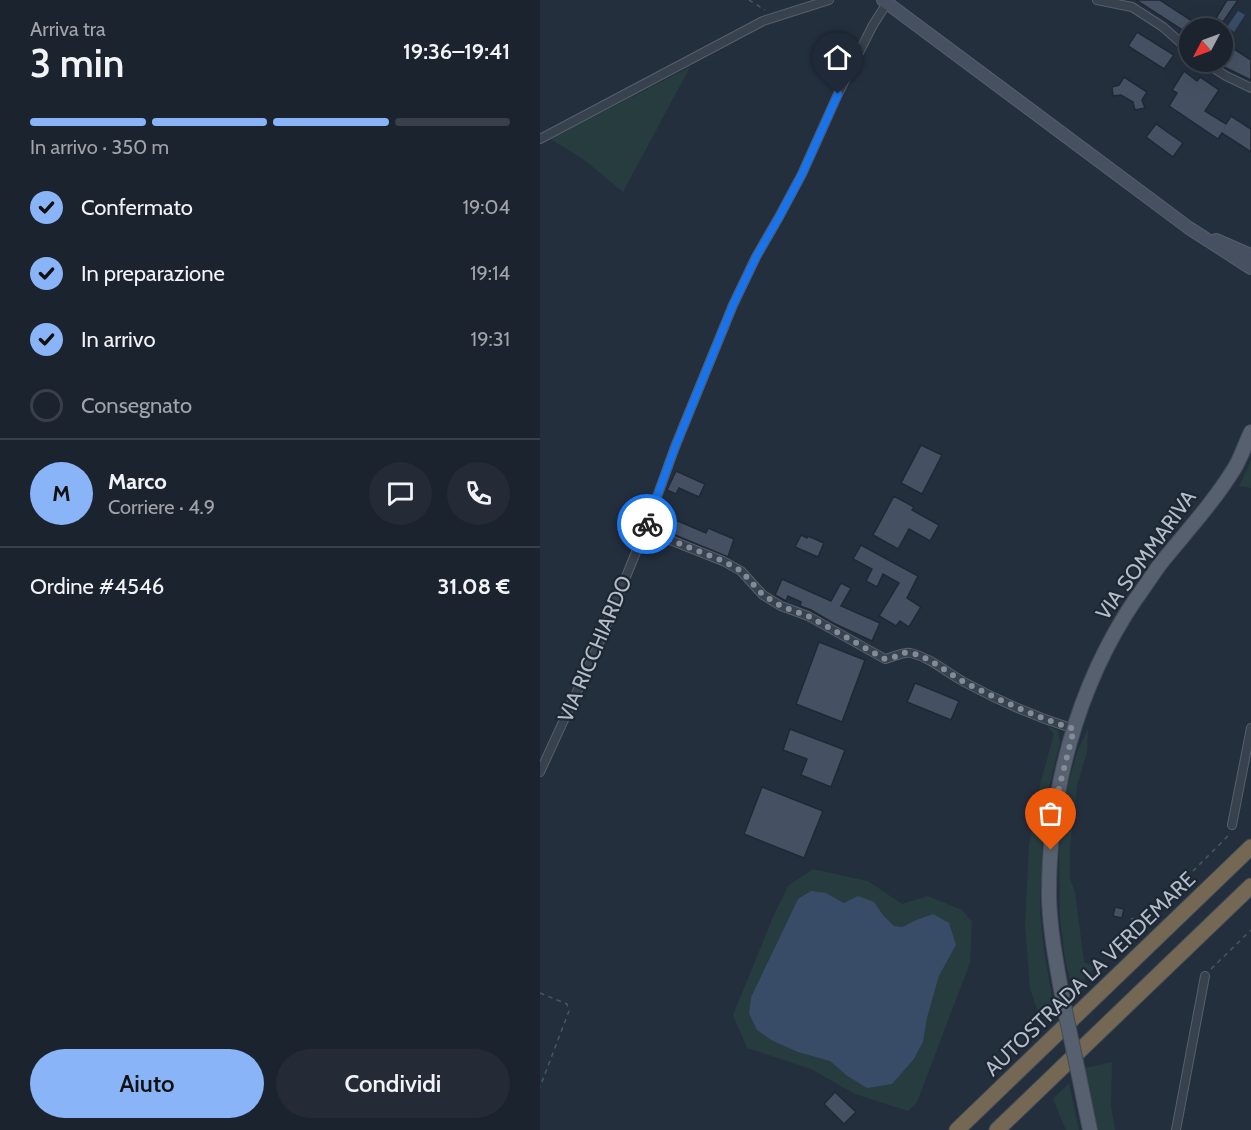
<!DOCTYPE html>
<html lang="it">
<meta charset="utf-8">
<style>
body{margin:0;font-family:Cabin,sans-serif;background:#242b36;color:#f1f3f6;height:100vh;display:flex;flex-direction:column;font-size:22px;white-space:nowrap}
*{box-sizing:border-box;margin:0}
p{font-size:20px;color:#a0a4aa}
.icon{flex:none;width:33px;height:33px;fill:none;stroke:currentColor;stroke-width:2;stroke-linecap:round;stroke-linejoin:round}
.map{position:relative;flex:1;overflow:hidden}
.panel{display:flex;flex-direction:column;background:#1b232e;width:540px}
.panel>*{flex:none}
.needle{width:39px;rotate:229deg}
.tools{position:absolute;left:639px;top:18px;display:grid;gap:12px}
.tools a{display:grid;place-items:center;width:54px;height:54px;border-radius:50%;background:#1b232e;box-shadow:0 6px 24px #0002,0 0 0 2px #39404a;font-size:30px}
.pin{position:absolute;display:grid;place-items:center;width:51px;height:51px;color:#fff;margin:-62px -26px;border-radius:50% 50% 50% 0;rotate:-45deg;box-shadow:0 0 6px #0007}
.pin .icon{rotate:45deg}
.courier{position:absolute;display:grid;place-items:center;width:60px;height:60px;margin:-30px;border:4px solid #1a73e8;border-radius:50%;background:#fff;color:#222;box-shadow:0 2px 8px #0007}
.overview em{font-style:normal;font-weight:600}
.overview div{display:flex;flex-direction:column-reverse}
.overview{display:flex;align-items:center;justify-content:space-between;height:102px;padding:0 30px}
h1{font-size:39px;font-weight:600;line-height:45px}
.bar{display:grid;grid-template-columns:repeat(4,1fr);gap:9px 6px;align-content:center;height:72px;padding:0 30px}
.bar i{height:8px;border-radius:4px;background:#39404a}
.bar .selected{background:#8ab4f8}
.bar p{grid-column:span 4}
.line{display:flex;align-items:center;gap:15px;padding:0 30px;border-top:2px solid #39404a}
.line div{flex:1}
.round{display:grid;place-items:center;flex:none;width:63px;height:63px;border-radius:32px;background:#242b36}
ol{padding:0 30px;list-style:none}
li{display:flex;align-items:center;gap:18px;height:66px}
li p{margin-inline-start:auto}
li .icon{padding:6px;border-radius:50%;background:#8ab4f8;color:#111;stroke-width:4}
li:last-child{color:#a0a4aa}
li i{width:33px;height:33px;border:3px solid #39404a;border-radius:50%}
.action{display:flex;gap:12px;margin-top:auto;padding:12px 30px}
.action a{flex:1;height:69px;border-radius:36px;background:#8ab4f8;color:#111;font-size:24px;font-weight:600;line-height:69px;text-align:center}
.action a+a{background:#242b36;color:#f1f3f6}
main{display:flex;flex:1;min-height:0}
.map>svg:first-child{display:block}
</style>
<main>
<section class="panel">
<div class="overview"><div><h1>3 min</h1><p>Arriva tra</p></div><em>19:36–19:41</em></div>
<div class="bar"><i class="selected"></i><i class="selected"></i><i class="selected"></i><i></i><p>In arrivo · 350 m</p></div>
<ol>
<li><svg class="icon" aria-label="check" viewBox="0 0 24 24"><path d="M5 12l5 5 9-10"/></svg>Confermato<p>19:04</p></li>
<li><svg class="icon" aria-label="check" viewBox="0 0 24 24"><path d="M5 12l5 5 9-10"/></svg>In preparazione<p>19:14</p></li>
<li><svg class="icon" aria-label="check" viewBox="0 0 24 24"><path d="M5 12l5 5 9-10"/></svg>In arrivo<p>19:31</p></li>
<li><i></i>Consegnato</li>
</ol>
<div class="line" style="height:108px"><b class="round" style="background:#8ab4f8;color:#111">M</b><div><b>Marco</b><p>Corriere · 4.9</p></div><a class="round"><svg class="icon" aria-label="chat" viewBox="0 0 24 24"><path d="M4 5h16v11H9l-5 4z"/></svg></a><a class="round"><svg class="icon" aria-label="phone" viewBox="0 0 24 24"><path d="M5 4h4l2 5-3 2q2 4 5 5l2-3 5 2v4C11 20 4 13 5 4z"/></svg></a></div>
<div class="line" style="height:78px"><div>Ordine #4546</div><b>31.08 €</b></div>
<div class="action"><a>Aiuto</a><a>Condividi</a></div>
</section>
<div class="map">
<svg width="711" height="1130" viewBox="0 0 711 1130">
<rect width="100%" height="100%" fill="#242f3e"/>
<!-- green -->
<g fill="#263c3f" fill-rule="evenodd">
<polygon points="150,67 83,192 43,159 9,138 61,113"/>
<polygon points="711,461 711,488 699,486"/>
<polygon points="507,726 518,730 520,742 508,791 503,826 500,912 504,950 514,1009 498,1012 490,988 485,925 489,845 501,781 514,734"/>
<polygon points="548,729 547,752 537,786 530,848 530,879 535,892 544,962 555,967 533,992 525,959 520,917 519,851 525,797 537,752"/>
<path d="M 273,869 L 328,881 L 362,904 L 388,896 L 422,910 L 432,922 L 430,963 L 377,1102 L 368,1111 L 315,1094 L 271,1069 L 207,1048 L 193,1015 L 233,917 L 248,886 ZM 286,893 L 304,903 L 334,902 L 343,915 L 354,926 L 361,927 L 376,920 L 393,914 L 416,945 L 399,976 L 387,1018 L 383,1042 L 374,1059 L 352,1083 L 306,1075 L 290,1061 L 209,1013 L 211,997 L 258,899 Z"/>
<polygon points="572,1062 571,1106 575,1130 557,1130 545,1068"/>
<polygon points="529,1083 539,1130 526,1130 513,1099"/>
</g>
<!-- water -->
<g fill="#394c67">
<polygon points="698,11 705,15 694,32 687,27"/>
<polygon points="271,891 286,893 304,903 318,896 334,902 343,915 354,926 362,927 376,920 393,914 409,923 416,945 399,976 387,1018 383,1042 374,1059 352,1084 327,1088 306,1075 290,1061 258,1052 233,1041 217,1030 209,1013 211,997 258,899"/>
</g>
<!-- building -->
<g fill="#455162" stroke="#1f2835" stroke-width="1.5">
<polygon points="596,0 620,0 663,28 650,28 650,35"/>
<polygon points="687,0 698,0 683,22 676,18"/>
<polygon points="597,32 634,55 624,69 588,46"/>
<polygon points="682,41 711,60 711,80 682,66"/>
<polygon points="644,71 657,81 660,77 679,90 665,111 686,124 691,116 711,129 711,152 682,133 678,139 629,106 637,93 632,90"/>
<polygon points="584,77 607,92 602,100 605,108 595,110 593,102 581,95 573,96 572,87 579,85"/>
<polygon points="616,124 643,143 633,157 606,137"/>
<polygon points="381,445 402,455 382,494 361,483"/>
<polygon points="136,471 165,484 159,497 139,488 136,494 127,490"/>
<polygon points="354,496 374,507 372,510 399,525 390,541 369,529 358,549 333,535"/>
<polygon points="119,513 166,533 168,528 194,539 188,557 113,526"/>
<polygon points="261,535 267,538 268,536 284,543 278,557 255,547"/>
<polygon points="321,545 378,576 367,598 381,607 369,627 360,621 356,626 339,616 359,583 343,574 337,587 326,581 332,569 313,559"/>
<polygon points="242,579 291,601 301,583 311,588 301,606 340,623 332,641 293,623 271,610 260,606 261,602 248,596 246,601 235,595"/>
<polygon points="279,642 325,660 302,722 256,704"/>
<polygon points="375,683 419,701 411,720 367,702"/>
<polygon points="250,729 305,750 291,787 261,775 267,759 243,750"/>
<polygon points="222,787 283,811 264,858 204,834"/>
<polygon points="575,907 584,909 582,918 573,916"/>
<polygon points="295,1092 316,1112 304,1124 284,1104"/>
</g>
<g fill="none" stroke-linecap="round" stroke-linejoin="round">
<defs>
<g id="street">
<polyline points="557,0 592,7 623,27 650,51"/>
<polyline points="664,62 686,76 711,88"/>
<polyline points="0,139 223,21 289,0"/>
<path d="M 105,530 L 183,561 L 201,571 L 223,595 L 241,606 L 268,616 L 345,659 C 354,657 364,651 371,653 C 391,658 406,672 424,682 C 459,701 496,717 534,729"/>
<polyline points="0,772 57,648 105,530 135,447 193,305 216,257 239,217 262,174 298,94 333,25 347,3"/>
<polyline points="692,825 711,728"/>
<polyline points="636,1130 665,976"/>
</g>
<g id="secondary">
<polyline points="343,0 649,228 711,268"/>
<polyline points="676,240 711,255"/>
</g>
<g id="primary">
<path d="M 523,1001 C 517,967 510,932 509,898 C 508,794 537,686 595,600 C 604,588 612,575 621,563 C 646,532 673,503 694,469 C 701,458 705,444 711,432"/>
<polyline points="539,1076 550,1130"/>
</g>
<g id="highway">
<polyline points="417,1130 711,847"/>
<polyline points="457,1130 711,886"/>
</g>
</defs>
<!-- street casing -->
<use href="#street" stroke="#565f6c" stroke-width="10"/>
<!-- secondary casing -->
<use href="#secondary" stroke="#565f6c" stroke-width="14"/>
<!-- primary casing -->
<use href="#primary" stroke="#414a57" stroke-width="16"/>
<!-- highway casing -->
<use href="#highway" stroke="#434c59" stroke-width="17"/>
<!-- path -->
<g stroke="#44595c" stroke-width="1.5" stroke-dasharray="4.5 4.5" stroke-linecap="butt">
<polyline points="209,0 225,10"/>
<polyline points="591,919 607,917 687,837 689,832"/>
<polyline points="671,969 711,930"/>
<polyline points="0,993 27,1004 29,1011 0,1087"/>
</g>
<!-- street -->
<use href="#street" stroke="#38414e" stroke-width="8"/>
<!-- secondary -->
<use href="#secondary" stroke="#465061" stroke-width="12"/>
<!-- primary -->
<use href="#primary" stroke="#56606e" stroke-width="14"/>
<!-- highway -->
<use href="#highway" stroke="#746855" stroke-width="15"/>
<defs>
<polyline id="primary-bridge" points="523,1001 539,1076"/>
</defs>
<!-- primary-bridge casing -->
<use href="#primary-bridge" stroke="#414a57" stroke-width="16" stroke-linecap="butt"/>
<!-- primary-bridge -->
<use href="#primary-bridge" stroke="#56606e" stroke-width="14"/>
</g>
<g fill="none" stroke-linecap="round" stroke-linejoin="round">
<!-- done -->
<path stroke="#828b98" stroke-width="6" stroke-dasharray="0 10.8" d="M 107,524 L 105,530 L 183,561 L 201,571 L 223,595 L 241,606 L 268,616 L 345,659 C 348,658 351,658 354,657 C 360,655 364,651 371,653 C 391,658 406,672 424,682 C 459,700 496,717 534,729 L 516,800 L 511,850"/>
<!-- route -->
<polyline stroke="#1a73e8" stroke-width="8" points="107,524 135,447 193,305 216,257 239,217 262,174 298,94"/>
</g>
<g text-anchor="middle" stroke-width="4.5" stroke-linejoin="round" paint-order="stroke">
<!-- street labels -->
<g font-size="21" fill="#b4bcc9" stroke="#1d2633">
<text transform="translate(606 555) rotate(-54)" y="7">VIA SOMMARIVA</text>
<text transform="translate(55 649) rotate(-67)" y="7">VIA RICCHIARDO</text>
<text transform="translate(550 974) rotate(-44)" y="7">AUTOSTRADA LA VERDEMARE</text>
</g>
</g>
</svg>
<div class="tools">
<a><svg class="needle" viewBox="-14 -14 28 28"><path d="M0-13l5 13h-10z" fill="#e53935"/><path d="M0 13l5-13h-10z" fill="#a0a4aa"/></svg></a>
</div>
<div class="pin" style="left:511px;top:850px;background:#ea580c"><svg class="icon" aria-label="bag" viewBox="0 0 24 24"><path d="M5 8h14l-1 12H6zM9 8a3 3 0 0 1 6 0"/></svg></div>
<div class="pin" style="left:298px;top:94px;background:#1f2937"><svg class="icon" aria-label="home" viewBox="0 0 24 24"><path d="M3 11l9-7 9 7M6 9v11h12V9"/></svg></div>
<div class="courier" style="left:107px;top:524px"><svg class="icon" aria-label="bike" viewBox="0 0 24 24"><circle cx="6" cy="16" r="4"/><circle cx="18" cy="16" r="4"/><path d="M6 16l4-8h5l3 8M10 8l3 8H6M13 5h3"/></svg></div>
</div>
</main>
